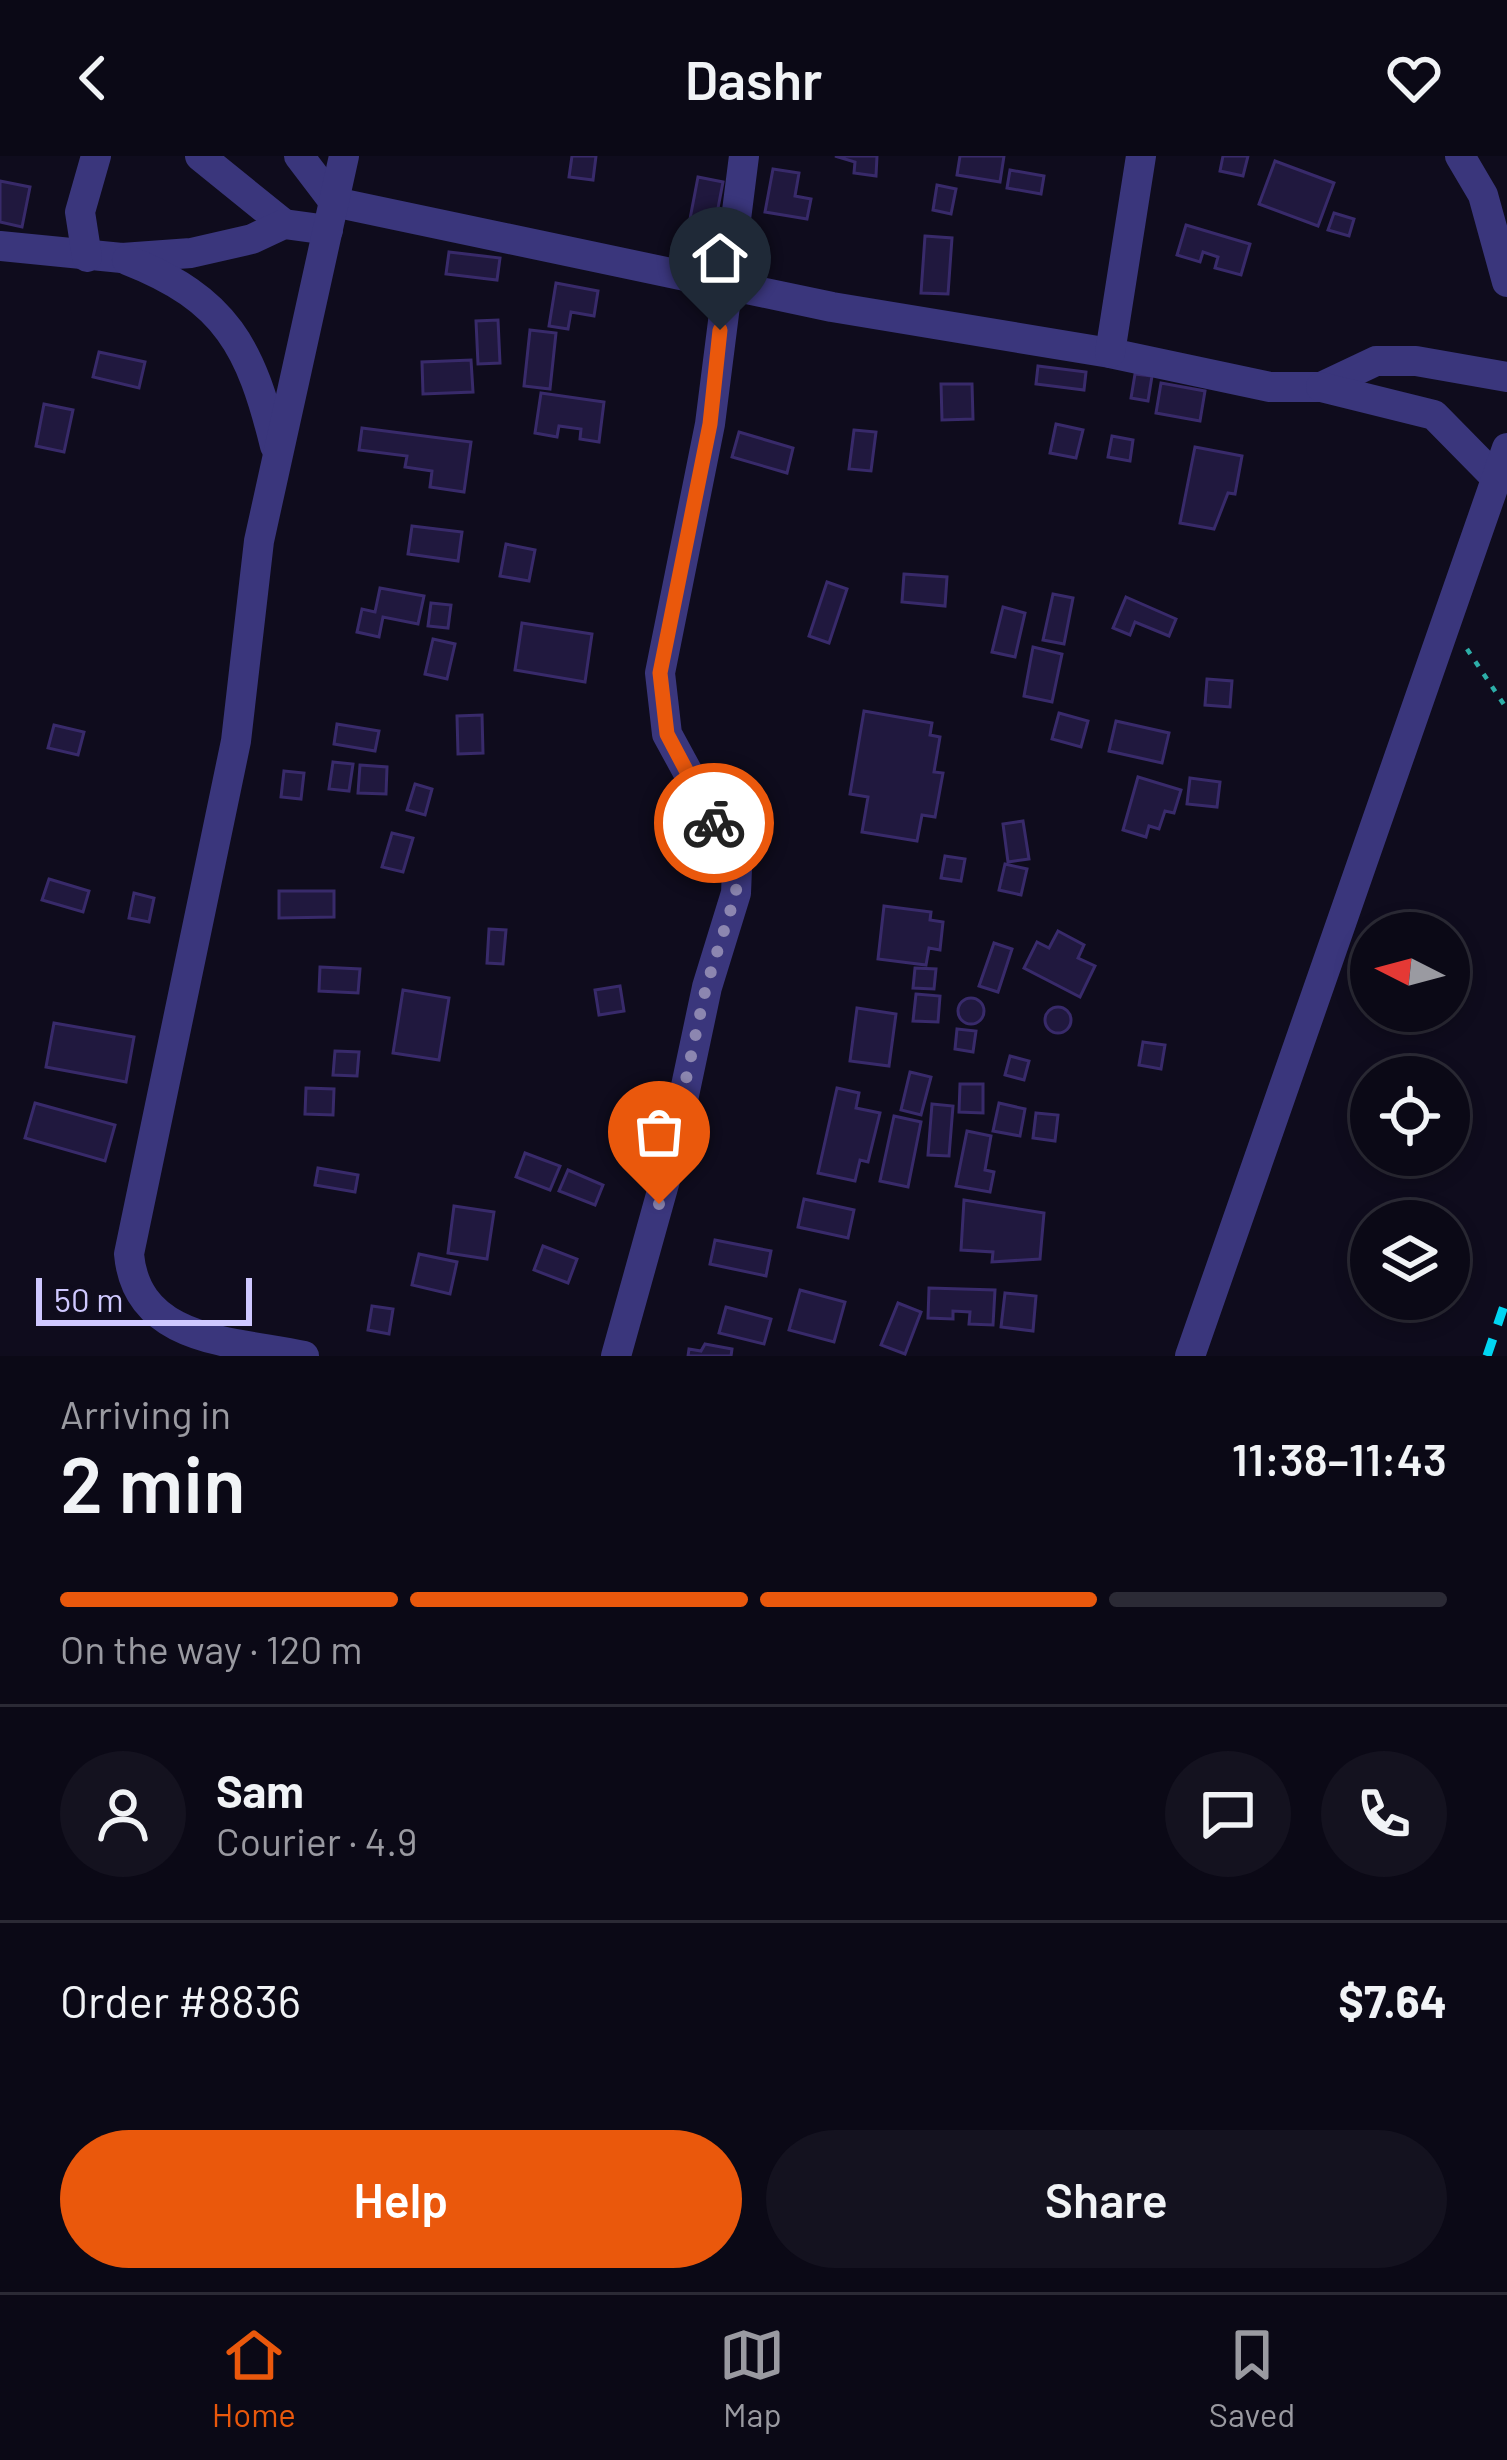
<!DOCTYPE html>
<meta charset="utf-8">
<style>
body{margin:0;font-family:Barlow,sans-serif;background:#14121f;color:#f1f3f6;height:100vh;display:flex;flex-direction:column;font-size:45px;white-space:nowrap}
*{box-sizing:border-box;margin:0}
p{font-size:39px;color:#9a9aa1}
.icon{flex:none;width:66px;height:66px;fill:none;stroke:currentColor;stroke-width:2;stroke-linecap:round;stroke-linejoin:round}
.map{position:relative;height:1200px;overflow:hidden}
.panel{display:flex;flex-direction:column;background:#0b0916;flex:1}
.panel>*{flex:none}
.needle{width:78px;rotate:276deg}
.controls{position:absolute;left:1350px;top:756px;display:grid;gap:24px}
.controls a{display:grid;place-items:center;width:120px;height:120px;border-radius:50%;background:#0b0916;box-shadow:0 6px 18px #0003,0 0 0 3px #2b2a35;font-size:60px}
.scale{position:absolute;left:36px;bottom:30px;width:216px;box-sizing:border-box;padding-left:12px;border:6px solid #cfc8ff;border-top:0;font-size:33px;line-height:42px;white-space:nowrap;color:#cfc8ff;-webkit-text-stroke:9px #0f0c1d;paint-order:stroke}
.pin{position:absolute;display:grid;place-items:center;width:102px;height:102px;color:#fff;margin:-123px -51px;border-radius:50% 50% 50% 0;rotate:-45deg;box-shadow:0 0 12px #0007}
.pin .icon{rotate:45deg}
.courier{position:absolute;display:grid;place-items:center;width:120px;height:120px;margin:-60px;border:9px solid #ea580c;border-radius:50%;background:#fff;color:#222;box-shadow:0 3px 15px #0007}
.head em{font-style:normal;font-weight:600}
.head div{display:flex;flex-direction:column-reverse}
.head{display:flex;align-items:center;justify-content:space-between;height:204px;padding:0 60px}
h1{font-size:78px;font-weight:600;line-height:90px}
.bar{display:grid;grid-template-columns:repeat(4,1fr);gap:18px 12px;align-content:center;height:144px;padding:0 60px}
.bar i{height:15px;border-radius:9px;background:#2b2a35}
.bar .on{background:#ea580c}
.bar p{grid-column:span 4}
.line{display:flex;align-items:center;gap:30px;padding:0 60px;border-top:3px solid #2b2a35}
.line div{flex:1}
.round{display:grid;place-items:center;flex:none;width:126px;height:126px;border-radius:63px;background:#14121f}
.button{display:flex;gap:24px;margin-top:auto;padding:24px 60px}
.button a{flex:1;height:138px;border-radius:72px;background:#ea580c;color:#fff;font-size:48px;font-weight:600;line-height:138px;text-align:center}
.button a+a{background:#14121f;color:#f1f3f6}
header{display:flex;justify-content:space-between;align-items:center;height:156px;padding:0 60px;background:#0b0916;font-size:54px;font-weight:600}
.menu{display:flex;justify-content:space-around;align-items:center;height:168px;border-top:3px solid #2b2a35;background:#0b0916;font-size:33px;color:#9a9aa1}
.menu a{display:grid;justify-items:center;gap:6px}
.menu .on{color:#ea580c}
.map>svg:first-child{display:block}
</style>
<header><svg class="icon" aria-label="back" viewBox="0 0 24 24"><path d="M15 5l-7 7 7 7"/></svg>Dashr<svg class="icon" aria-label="heart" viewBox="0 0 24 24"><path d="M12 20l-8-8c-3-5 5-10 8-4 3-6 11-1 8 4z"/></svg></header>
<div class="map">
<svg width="1507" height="1200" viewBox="0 0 1507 1200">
<rect width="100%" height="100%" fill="#0f0c1d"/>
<!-- building -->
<g fill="#20183e" stroke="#382a6a" stroke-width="3">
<polygon points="572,0 596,0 593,24 569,21"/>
<polygon points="835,0 877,0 876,20 854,17 855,6"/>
<polygon points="960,0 1004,0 1000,26 957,19"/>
<polygon points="1223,0 1248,0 1243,20 1220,15"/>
<polygon points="1275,5 1334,27 1318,70 1259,48"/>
<polygon points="773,13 799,17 795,40 811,43 807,63 765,56"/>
<polygon points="1010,14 1044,20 1041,38 1007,32"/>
<polygon points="698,21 723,26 714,73 689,68"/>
<polygon points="0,25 30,31 22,71 0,66"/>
<polygon points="937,29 956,33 951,58 933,54"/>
<polygon points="1334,57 1354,63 1349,80 1328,74"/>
<polygon points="1186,69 1250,88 1241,119 1215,112 1218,101 1203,96 1200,106 1177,99"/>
<polygon points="925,80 952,82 948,138 921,137"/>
<polygon points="449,96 500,102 497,124 446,118"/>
<polygon points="556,127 598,135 594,160 571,156 568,173 549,170"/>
<polygon points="498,164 500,207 478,208 476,165"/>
<polygon points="530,174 556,177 550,233 524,230"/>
<polygon points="99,196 145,206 139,232 93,221"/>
<polygon points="471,204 473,236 423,238 422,206"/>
<polygon points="1038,210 1086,216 1084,234 1036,228"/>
<polygon points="1135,218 1152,220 1148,245 1131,242"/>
<polygon points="1161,227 1205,235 1200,265 1156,257"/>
<polygon points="941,228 972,228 973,263 942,264"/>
<polygon points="541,237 604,246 599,286 580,283 581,273 559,270 557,281 535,277"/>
<polygon points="44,248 73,254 64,296 36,290"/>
<polygon points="1056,268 1083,274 1076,302 1050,297"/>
<polygon points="362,272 471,286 464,336 430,331 432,315 405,311 407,300 359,294"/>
<polygon points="854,274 876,276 871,315 849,313"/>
<polygon points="739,276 793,292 787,317 732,301"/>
<polygon points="1112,280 1133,284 1130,305 1108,301"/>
<polygon points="1195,291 1242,300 1235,338 1228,337 1214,373 1180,367"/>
<polygon points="412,370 462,376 458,405 408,398"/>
<polygon points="506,388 535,394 529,425 500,420"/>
<polygon points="904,418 947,421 945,450 902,446"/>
<polygon points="827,426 847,433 829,487 809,480"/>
<polygon points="380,432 424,440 418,468 383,461 379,481 357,476 362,453 375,456"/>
<polygon points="1053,438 1073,442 1064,488 1043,484"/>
<polygon points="1126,441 1176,463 1169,480 1135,466 1130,479 1113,472"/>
<polygon points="431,447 451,449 448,472 428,470"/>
<polygon points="1003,451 1025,457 1015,501 992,496"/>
<polygon points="522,467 592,478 585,526 515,514"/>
<polygon points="433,483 455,488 447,523 425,518"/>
<polygon points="1033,491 1062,498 1052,546 1024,540"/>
<polygon points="1207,523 1232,525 1230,551 1205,549"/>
<polygon points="864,555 932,567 930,579 940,581 934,616 943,617 935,661 922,659 917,685 862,676 868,641 850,638"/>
<polygon points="1059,557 1088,565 1081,591 1052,583"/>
<polygon points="482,559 483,597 458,598 457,560"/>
<polygon points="1116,565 1169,577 1162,607 1109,595"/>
<polygon points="337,568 379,575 375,595 334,588"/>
<polygon points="54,569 84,576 78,599 48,592"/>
<polygon points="333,606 353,608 349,635 329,633"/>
<polygon points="360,609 387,611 386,638 358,637"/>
<polygon points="284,615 304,617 301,643 281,641"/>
<polygon points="1138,621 1181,634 1174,657 1165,655 1159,673 1149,670 1146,681 1123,674"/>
<polygon points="1190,622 1220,626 1217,651 1187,648"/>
<polygon points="415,628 432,633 425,659 407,654"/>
<polygon points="1023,665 1029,703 1008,706 1003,668"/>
<polygon points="392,677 413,682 403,716 382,711"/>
<polygon points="945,700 965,703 961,725 941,722"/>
<polygon points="1005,708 1027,713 1021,739 999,734"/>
<polygon points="49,723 89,735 83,756 42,744"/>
<polygon points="279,735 334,735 334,761 279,762"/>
<polygon points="134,737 154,742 149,766 129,762"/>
<polygon points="884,750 931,756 930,764 943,766 940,794 929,792 926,809 878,803"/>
<polygon points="489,773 506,774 503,808 487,807"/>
<polygon points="1058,775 1084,789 1078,802 1095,810 1080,841 1024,812 1037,786 1049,792"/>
<polygon points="994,787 1012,793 998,836 979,830"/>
<polygon points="320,811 360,813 358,837 319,835"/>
<polygon points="915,812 936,813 934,833 913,832"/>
<polygon points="620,830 624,855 599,859 595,834"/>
<polygon points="403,834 449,842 439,904 393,897"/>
<polygon points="916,838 940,840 938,866 913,865"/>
<circle cx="971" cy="855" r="13"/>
<circle cx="1058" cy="864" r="13"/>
<polygon points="857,852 896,858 889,910 850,905"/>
<polygon points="54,867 134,881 126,926 46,911"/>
<polygon points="957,873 976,875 973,896 955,893"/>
<polygon points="1143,886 1165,889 1161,913 1139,909"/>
<polygon points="335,895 359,896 357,920 333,919"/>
<polygon points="1010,900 1029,905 1024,924 1005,919"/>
<polygon points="910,916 931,921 921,959 901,954"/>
<polygon points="960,928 983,928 983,957 959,956"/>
<polygon points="306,932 334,933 333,959 305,958"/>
<polygon points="837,932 859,937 856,952 880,957 868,1006 860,1004 855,1025 818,1017"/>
<polygon points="35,947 115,969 105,1005 25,982"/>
<polygon points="999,947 1025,953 1020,980 993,975"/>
<polygon points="932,948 953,950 949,1000 928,999"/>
<polygon points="1036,957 1058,959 1055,985 1033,982"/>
<polygon points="894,960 921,966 908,1031 880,1025"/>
<polygon points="967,975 991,980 985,1014 994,1016 990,1036 956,1030"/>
<polygon points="525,997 560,1010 550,1034 516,1021"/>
<polygon points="318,1012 358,1019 355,1036 315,1029"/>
<polygon points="568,1014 603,1029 595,1049 559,1035"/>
<polygon points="804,1043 854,1054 848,1082 798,1071"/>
<polygon points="964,1044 1044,1057 1040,1103 992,1106 993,1096 961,1094"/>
<polygon points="454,1050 494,1056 487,1103 448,1097"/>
<polygon points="715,1084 771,1095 766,1120 710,1108"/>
<polygon points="543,1090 577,1103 568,1127 534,1114"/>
<polygon points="419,1098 457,1106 450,1138 412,1129"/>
<polygon points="929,1132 995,1134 993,1169 969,1168 970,1156 953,1155 953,1163 928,1162"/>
<polygon points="800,1134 845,1146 834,1186 789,1174"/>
<polygon points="1005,1137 1036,1140 1033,1175 1001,1171"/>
<polygon points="898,1147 921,1156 905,1198 881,1189"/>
<polygon points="372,1150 393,1153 389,1178 368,1174"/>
<polygon points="726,1151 771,1163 764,1188 719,1177"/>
<polygon points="705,1188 732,1193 731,1200 688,1200 689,1193 701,1195"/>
</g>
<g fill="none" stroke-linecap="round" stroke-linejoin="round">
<!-- path -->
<polyline stroke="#2daea8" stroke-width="4.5" stroke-dasharray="6 9" stroke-linecap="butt" points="1467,493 1507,553"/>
<!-- minor -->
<g stroke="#3a367c" stroke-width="30">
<polyline points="200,0 284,68"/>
<polyline points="299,0 334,46 832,151 1110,197 1270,231 1321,231 1376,205 1416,205 1507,221"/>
<polyline points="1460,0 1483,39 1507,126"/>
<polyline points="0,90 122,102 191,97 252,83 284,68 328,74"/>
<polyline points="87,101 80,56 96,0"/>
<path d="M 127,104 C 227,143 251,192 275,290"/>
<polyline points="1110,197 1141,0"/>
<polyline points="1321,231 1434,259 1496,322"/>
<path d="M 304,1200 C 234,1185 137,1187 129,1098 L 236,585 L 259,385 L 344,0"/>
<polyline points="616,1200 669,1010 707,831 736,737 737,713 728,690 667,578 660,517 710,268 744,0"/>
<polyline points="1190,1200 1507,292"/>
</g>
<!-- rail -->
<polyline stroke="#01d6f2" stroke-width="9" stroke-dasharray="18 15" stroke-linecap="butt" points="1487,1200 1507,1141"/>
</g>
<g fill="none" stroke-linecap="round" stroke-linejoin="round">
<!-- done -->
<polyline stroke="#8c86b0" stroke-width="12" stroke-dasharray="0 21.6" points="659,1048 706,831 736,737 737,713 714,667"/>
<!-- route -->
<polyline stroke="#ea580c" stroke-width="15" points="714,667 667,578 660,517 710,268 720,174"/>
</g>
</svg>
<div class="controls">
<a><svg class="needle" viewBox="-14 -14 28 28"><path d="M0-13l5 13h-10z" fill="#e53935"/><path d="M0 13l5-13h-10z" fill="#9a9aa1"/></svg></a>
<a><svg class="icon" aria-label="locate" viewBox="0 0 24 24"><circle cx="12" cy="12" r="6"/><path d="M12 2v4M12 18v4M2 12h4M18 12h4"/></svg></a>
<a><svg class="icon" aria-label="layers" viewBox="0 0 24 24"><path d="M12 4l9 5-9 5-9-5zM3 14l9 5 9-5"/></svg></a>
</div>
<div class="scale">50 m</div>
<div class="pin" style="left:659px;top:1048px;background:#ea580c"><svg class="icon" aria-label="bag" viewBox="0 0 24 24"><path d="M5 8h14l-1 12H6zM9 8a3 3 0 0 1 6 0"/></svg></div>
<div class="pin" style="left:720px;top:174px;background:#1f2937"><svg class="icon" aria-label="home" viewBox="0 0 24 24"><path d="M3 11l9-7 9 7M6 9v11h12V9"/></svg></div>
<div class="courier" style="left:714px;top:667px"><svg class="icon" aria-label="bike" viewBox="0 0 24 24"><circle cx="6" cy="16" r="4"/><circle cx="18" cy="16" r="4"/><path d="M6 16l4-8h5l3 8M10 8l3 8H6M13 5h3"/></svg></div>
</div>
<section class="panel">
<div class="head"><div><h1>2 min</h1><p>Arriving in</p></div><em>11:38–11:43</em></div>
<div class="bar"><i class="on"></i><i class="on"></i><i class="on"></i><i></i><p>On the way · 120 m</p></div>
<div class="line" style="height:216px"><a class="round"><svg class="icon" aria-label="person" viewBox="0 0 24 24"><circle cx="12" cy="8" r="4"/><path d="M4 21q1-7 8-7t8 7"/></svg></a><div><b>Sam</b><p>Courier · 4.9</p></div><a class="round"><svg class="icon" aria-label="chat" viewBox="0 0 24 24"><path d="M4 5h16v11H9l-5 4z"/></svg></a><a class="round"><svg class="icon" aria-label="phone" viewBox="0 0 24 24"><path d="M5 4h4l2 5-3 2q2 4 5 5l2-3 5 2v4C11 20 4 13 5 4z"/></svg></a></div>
<div class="line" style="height:156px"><div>Order #8836</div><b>$7.64</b></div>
<div class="button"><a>Help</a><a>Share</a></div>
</section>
<nav class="menu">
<a class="on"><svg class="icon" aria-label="home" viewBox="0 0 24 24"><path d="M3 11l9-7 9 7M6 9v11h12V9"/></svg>Home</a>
<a><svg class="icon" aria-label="map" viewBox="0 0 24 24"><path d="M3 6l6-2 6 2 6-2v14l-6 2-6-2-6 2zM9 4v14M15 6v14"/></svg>Map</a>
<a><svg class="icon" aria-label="saved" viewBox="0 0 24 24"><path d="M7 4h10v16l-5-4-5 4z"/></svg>Saved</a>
</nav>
